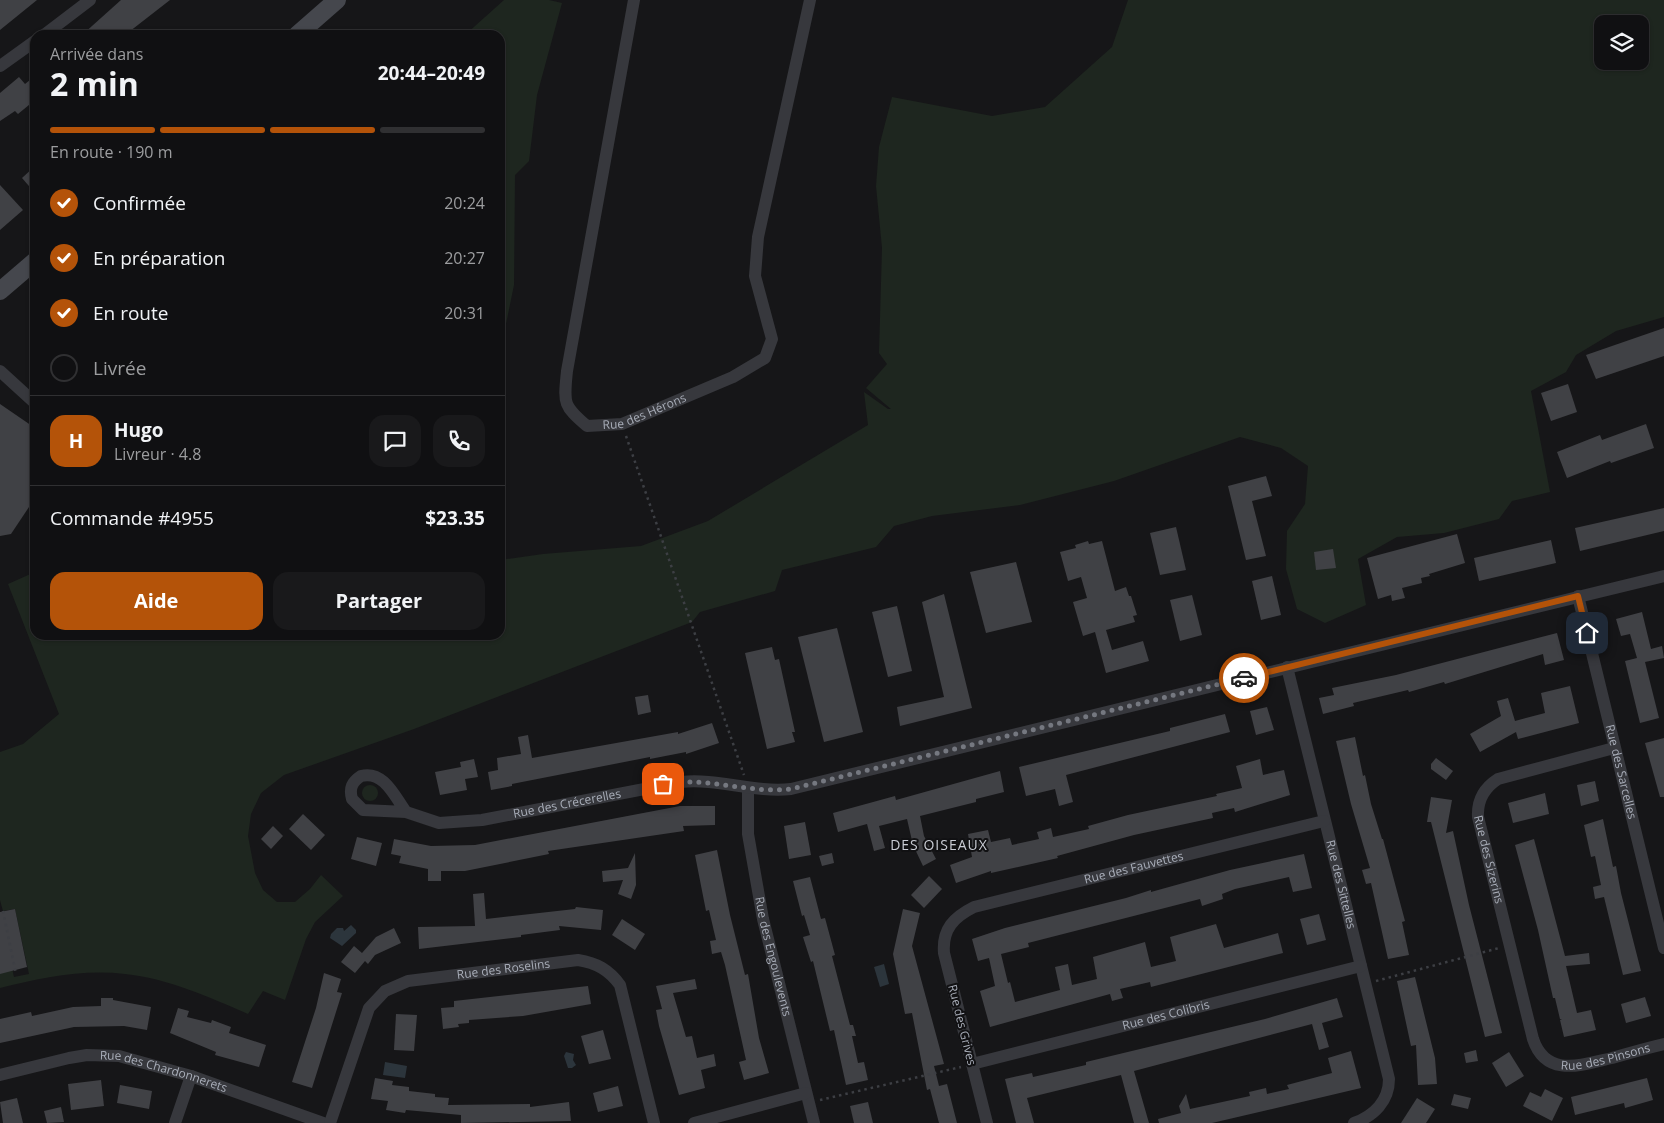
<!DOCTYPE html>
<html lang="fr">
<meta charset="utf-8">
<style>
body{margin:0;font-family:"Open Sans",sans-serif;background:#19191b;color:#f1f3f6;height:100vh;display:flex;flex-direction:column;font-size:19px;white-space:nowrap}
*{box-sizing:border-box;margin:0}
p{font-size:16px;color:#9c9d9f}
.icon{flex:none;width:28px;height:28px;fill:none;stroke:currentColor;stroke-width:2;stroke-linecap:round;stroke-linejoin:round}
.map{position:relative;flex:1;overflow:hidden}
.drawer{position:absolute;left:30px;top:30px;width:475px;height:610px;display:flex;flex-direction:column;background:#101012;border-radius:15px;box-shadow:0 1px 4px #0004,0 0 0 1px #303032}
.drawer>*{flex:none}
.buttons{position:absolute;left:1594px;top:15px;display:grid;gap:10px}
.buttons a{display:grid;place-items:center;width:55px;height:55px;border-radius:10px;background:#101012;box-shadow:0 1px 4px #0004,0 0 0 1px #303032;font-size:25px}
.pin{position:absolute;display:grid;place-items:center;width:42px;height:42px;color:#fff;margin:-21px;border-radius:10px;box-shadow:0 2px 8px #0006}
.courier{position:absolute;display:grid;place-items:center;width:50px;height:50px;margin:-25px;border:4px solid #b45309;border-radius:50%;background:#fff;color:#222;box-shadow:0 1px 6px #0007}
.summary em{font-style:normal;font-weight:700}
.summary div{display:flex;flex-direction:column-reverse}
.summary{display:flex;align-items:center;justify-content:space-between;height:85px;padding:0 20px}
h1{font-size:32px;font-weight:700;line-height:38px}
.bar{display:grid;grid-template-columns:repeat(4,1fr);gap:8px 5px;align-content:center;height:60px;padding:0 20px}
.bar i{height:6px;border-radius:4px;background:#303032}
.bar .active{background:#b45309}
.bar p{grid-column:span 4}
.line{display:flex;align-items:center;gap:12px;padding:0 20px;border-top:1px solid #303032}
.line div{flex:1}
.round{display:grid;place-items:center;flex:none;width:52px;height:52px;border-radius:15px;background:#19191b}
ol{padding:0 20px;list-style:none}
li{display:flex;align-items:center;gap:15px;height:55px}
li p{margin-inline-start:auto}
li .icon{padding:5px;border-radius:50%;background:#b45309;color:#fff;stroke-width:4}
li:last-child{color:#9c9d9f}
li i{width:28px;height:28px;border:2px solid #303032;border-radius:50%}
.button{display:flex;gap:10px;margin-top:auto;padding:10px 20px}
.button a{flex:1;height:58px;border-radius:15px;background:#b45309;color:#fff;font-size:20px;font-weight:700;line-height:58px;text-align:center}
.button a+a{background:#19191b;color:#f1f3f6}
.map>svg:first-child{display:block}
</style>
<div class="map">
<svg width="1664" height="1123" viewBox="0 0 1664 1123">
<rect width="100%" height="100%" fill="#161618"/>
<!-- green -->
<g fill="#1e261f" fill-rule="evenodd">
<polygon points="504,0 549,0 562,3 537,95 529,161 515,175 514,285 500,353 500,35 465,35"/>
<path d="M 1128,0 L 1664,0 L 1664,317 L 1616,331 L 1576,355 L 1566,372 L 1531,391 L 1550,492 L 1512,501 L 1499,519 L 1444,533 L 1397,537 L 1358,559 L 1366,605 L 1325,623 L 1297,609 L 1286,569 L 1287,531 L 1305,504 L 1308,466 L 1281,448 L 1240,437 L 1114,481 L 1020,505 L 932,516 L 894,526 L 876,547 L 782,570 L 775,591 L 700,612 L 692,622 L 414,729 L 284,775 L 261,793 L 251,814 L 248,836 L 255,873 L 263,890 L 277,902 L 295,902 L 310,889 L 321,875 L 343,896 L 315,922 L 306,939 L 285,1000 L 263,991 L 248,1014 C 209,997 167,978 125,974 C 83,969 40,978 0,988 L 0,917 L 14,977 L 29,974 L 15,909 L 3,911 L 0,900 L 0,752 L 23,744 L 59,714 L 8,584 L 35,572 L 35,635 L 500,635 L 500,560 L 543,554 L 641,546 L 708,521 L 868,425 L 864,392 L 888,409 L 891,409 L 866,388 L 887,364 L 879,353 L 882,248 L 876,186 L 879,147 L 892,97 L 992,116 L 1045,107 L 1112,47 ZM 1602,24 L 1640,24 L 1640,61 L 1602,61 Z"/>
<circle cx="370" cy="793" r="8"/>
</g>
<!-- water -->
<g fill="#2c353c">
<polygon points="351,925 356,930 356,933 342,946 330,938 331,934 337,928 343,928 344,931"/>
<polygon points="884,964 889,984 880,987 874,967"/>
<polygon points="566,1052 574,1054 573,1060 576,1065 572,1068 568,1068 564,1056"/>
<polygon points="385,1062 407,1066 405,1078 383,1075"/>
</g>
<!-- building -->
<g fill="#404145">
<polygon points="0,0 37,0 0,30"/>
<polygon points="121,0 170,0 125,35 82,35"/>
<polygon points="35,76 35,100 18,114 15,111 0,121 0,93 19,77 25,84"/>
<polygon points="35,166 35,193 22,178"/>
<polygon points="0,185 23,210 0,230"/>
<polygon points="1664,328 1664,356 1596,379 1586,355"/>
<polygon points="1568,384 1577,412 1551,421 1541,393"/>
<polygon points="0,404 35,428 35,498 11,534 0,536"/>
<polygon points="1646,424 1654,448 1611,463 1610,461 1567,478 1557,452 1600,435 1602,440"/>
<polygon points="1266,476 1272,496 1252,501 1266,556 1246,560 1228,486"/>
<polygon points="1664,508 1664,531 1580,551 1575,528"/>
<polygon points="1176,527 1186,570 1160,575 1150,533"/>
<polygon points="1457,534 1465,563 1429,574 1430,576 1421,578 1422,583 1402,588 1405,598 1392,601 1391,595 1378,599 1367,558"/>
<polygon points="1551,540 1556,563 1479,581 1474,558"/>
<polygon points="1088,541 1089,544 1102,541 1115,591 1126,587 1129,596 1131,596 1137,615 1133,616 1135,622 1106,630 1112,650 1143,641 1149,661 1106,673 1095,632 1083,636 1073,602 1087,598 1081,577 1068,581 1060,552 1076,548 1075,545"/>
<polygon points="1333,549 1336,568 1316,570 1314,552"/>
<polygon points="1016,562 1032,622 986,633 970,572"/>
<polygon points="1272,576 1281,615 1261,620 1252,581"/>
<polygon points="944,594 972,708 900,726 897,707 944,697 922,602"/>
<polygon points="1192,595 1202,635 1180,641 1170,600"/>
<polygon points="897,606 912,671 888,677 872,612"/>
<polygon points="1642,612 1651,649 1662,646 1664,658 1645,662 1659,718 1640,723 1625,661 1637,658 1630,634 1621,636 1616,619"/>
<polygon points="837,628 863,732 824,742 798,637"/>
<polygon points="1557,633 1564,660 1545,665 1543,654 1445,684 1444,682 1409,692 1408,690 1353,703 1354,706 1323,714 1319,698 1334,695 1332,688 1396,675"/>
<polygon points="772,647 775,660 779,659 795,732 792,732 795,742 767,749 745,653"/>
<polygon points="1570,686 1579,723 1518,739 1516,732 1480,752 1470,734 1501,716 1497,701 1508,698 1515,721 1545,713 1541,693"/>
<polygon points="648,695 651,712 638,715 635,697"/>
<polygon points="1267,707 1274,730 1256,735 1250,711"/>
<polygon points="1225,714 1230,732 1066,775 1073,802 1059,806 1055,789 1026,796 1019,767 1170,731 1170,728"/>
<polygon points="712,723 719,743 686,754 686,752 650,759 650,757 522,782 512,784 512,786 491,790 488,772 498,770 497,758 521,754 518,737 528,735 532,758 678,732 678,734"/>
<polygon points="1355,737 1363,776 1365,775 1371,804 1382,839 1383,839 1405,921 1402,922 1409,955 1388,959 1371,883 1366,884 1362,870 1370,868 1351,804 1336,741"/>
<polygon points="1664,738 1664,797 1660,797 1645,743"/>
<polygon points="1436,758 1453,771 1446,780 1431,769 1431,764"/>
<polygon points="474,759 478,777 465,779 467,790 440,795 435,772 461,767 460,762"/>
<polygon points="1260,759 1263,775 1284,770 1290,795 1235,812 1234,808 1212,813 1213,818 1134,835 1057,856 1058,858 991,873 991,871 956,883 950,865 972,857 968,834 988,830 991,842 1010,838 1012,845 1039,839 1037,832 1051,828 1053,837 1089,829 1088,826 1128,815 1217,796 1216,794 1242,788 1236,766"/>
<polygon points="1000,771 1004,792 976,799 976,802 920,816 924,836 936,859 923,866 913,845 907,819 879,826 885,848 874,851 867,824 838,832 833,813 895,796 896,800"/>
<polygon points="1595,781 1599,801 1581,806 1577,785"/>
<polygon points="1545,793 1549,814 1513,823 1508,803"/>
<polygon points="1431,797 1452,800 1446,833 1453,831 1469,905 1502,1033 1485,1037 1431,822 1427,822"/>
<polygon points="680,806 715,806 715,825 683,826 684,831 548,851 549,854 465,871 441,871 441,881 428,881 428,869 399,863 401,856 391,854 394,839 431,846 475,845"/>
<polygon points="303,814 325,835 311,850 289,829"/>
<polygon points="1603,819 1613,867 1616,866 1621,893 1641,971 1623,975 1604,897 1595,899 1593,887 1601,885 1595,856 1591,857 1584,825"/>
<polygon points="805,822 811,855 789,859 784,826"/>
<polygon points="273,826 283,836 271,849 261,839"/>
<polygon points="357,837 382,843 376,866 351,859"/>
<polygon points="1534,839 1565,956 1589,953 1590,964 1566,966 1577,1013 1591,1010 1596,1030 1564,1037 1560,1020 1562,1019 1560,1019 1555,998 1553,998 1538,930 1515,845"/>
<polygon points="717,850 730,915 745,975 748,974 759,1038 769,1073 744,1080 739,1062 746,1060 725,965 721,952 712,954 710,941 716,940 709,910 706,911 695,855"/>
<polygon points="635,853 636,885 631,899 618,894 623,880 603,882 602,871 628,868"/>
<polygon points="832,853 834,863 822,866 819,856"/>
<polygon points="1304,854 1312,888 1293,892 1289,877 1235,889 1222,894 1223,899 1202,906 1200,899 1028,943 1029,947 1001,954 1008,983 1010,982 1015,1002 1060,990 1055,967 1068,964 1072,985 1097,979 1093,957 1145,942 1151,967 1176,961 1170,937 1216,924 1224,948 1278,933 1283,953 1151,987 1150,982 1120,989 1123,998 1112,1001 1110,994 990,1027 980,991 995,986 989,958 978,961 972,939 1005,928 1126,898 1151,890 1151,892 1230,870"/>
<polygon points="929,876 942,889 924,908 911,895"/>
<polygon points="810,877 821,919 825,918 835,955 832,956 850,1025 853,1025 856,1036 852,1036 858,1063 864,1062 868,1080 846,1085 834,1030 830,1031 813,961 811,962 803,937 810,935 804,915 802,916 793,881"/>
<polygon points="484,893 486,919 575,909 576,907 603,910 601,930 559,926 560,930 521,935 521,937 419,949 418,927 475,926 473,894"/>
<polygon points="15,909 27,967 0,974 0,912"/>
<polygon points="903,909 920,913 912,946 944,1064 934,1066 939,1086 947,1084 957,1123 939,1123 930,1089 933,1088 927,1090 912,1013 905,1014 893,954"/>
<polygon points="1319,914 1326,940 1307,945 1300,919"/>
<polygon points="622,919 645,934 635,950 612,935"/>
<polygon points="394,928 401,943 375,955 368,964 365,961 355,973 341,962 354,946 362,953 376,937"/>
<polygon points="324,973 341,979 337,992 342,993 312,1088 292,1082 316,1008"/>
<polygon points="1415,977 1435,1058 1437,1084 1418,1085 1416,1045 1411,1046 1397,981"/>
<polygon points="695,979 697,989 673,993 686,1037 692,1036 697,1058 714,1054 716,1066 701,1070 705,1088 679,1095 659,1026 656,1010 662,1009 656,986"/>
<polygon points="588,986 591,1004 523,1016 469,1020 469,1023 458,1024 459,1027 443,1029 441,1008 454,1007 454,1001"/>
<polygon points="1645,997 1651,1016 1626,1023 1621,1004"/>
<polygon points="101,998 113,998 113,1000 151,1007 147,1030 124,1026 74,1027 0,1043 0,1019 31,1012 32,1016 73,1007 101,1006"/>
<polygon points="1337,998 1343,1017 1322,1023 1329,1047 1319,1050 1312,1024 1134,1071 1149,1123 1134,1123 1121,1075 1027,1098 1034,1123 1016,1123 1005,1079 1032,1073 1033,1077 1086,1065 1086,1062 1265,1019"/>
<polygon points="178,1008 189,1011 187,1017 211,1023 212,1020 231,1027 229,1033 266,1045 259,1067 215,1055 216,1052 170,1033"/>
<polygon points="396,1014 417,1015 414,1051 394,1050"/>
<polygon points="603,1030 611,1059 589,1064 581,1036"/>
<polygon points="1476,1050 1478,1061 1466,1063 1464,1053"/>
<polygon points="1351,1051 1361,1088 1212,1123 1159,1123 1158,1119 1181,1113 1179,1106 1186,1094 1190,1109 1250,1096 1249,1092 1266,1088 1267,1094 1289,1089 1287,1085 1332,1073 1328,1058"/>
<polygon points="1509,1052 1524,1076 1506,1087 1492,1063"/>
<polygon points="375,1078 393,1081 392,1085 409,1087 409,1091 435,1094 435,1097 449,1098 448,1105 530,1104 530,1107 569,1102 571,1121 461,1123 461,1115 406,1110 405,1113 386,1110 388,1101 371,1099"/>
<polygon points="1647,1078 1653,1100 1625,1108 1624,1103 1575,1115 1571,1097"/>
<polygon points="101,1080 104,1106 71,1110 68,1084"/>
<polygon points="120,1085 152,1091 149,1109 117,1103"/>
<polygon points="618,1086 623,1106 598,1112 593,1093"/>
<polygon points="1545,1089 1563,1098 1552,1121 1523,1106 1530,1092 1541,1097"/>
<polygon points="1454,1094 1471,1098 1468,1109 1451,1105"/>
<polygon points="17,1098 23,1123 3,1123 0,1102"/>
<polygon points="1417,1098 1435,1109 1426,1123 1401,1123"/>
<polygon points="868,1102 873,1123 854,1123 850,1106"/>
<polygon points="61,1107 64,1122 47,1123 44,1111"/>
</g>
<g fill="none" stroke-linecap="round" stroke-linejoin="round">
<!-- path -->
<g stroke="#3d3f44" stroke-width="2.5" stroke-dasharray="2.5 4" stroke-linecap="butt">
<polyline points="626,436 744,775"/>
<polyline points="3,911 16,974"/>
<polyline points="1376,981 1499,948"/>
<polyline points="820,1100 961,1067"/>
</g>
<!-- street -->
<g stroke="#37383d" stroke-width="12">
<path id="s1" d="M 634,0 L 567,371 C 564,402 562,405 587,426 L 622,424 L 733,377 L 765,358 L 772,339 L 755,276 L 758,237 L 810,0"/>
<polyline points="44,35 90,0"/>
<polyline points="0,66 35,41"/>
<polyline points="0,371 35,403"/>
<path id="s2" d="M 1578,596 L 1664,948"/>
<path id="s3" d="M 1287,667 L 1389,1079 C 1389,1101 1374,1116 1354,1123"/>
<path id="s4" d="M 1614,748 L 1498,779 C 1484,788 1477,800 1478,817 L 1533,1039 C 1546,1078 1581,1065 1612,1058 C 1629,1053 1647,1048 1664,1044"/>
<path id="s5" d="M 748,788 L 748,834 L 763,919 L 814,1123"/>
<path id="s6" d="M 406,812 C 395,797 384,770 361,776 C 352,782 349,788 352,799 L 363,810 L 406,812 L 439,823 L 482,820 L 681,782 C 718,778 754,793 791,789 L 1664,576"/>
<path id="s7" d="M 972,1064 L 1361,966"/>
<path id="s8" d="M 0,1075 L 69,1058 L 87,1055 L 119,1056 L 191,1076 L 323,1123"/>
<polyline points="175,1123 191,1076"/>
<path id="s9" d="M 330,1123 L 369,1008 L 385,991 L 408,981 L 578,960 C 597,963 609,970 620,985 L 654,1123"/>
<polyline points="694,1123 806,1093"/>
<path id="s10" d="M 987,1123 L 944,953 C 942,929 954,917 974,907 L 1324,821"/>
</g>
<!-- secondary -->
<g stroke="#45474d" stroke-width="18">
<polyline points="297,35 337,0"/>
<polyline points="0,291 35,261"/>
</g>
</g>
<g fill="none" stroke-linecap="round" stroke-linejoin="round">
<!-- done -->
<path stroke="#757880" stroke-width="5" stroke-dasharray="0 9" d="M 663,784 C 706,776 748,794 791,789 L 1244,678"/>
<!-- route -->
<polyline stroke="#b45309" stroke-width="6" points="1244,678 1578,596 1587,633"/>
</g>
<g text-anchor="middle" stroke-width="4" stroke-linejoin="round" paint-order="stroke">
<!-- street labels -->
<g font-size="12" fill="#a8adb8" stroke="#111113">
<text dy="4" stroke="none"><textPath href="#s1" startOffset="500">Rue des Hérons</textPath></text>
<text dy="4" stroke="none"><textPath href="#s2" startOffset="181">Rue des Sarcelles</textPath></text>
<text dy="4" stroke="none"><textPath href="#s6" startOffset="312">Rue des Crécerelles</textPath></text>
<text dy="4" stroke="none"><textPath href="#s4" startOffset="209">Rue des Sizerins</textPath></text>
<text dy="4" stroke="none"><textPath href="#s10" startOffset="399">Rue des Fauvettes</textPath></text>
<text dy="4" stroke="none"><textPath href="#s3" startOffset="224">Rue des Sittelles</textPath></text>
<text dy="4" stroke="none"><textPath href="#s5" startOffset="171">Rue des Engoulevents</textPath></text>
<text dy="4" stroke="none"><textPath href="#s9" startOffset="266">Rue des Roselins</textPath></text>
<text dy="4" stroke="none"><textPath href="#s7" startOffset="200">Rue des Colibris</textPath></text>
<text transform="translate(962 1025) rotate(76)" y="4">Rue des Grives</text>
<text dy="4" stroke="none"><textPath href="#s4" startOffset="480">Rue des Pinsons</textPath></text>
<text dy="4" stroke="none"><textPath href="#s8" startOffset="168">Rue des Chardonnerets</textPath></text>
</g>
<!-- neighbourhood labels -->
<g font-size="14" letter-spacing="1" fill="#c9ccd4" stroke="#111113">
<text x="939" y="850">DES OISEAUX</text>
</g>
</g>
</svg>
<div class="buttons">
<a><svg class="icon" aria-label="layers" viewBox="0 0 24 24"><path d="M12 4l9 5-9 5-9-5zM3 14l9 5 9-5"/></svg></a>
</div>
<div class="pin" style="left:663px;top:784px;background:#ea580c"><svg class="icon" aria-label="bag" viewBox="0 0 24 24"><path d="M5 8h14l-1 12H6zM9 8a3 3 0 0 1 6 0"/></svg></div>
<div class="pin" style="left:1587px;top:633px;background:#1f2937"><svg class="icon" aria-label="home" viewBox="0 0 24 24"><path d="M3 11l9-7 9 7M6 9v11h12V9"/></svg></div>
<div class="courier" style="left:1244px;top:678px"><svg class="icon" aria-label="car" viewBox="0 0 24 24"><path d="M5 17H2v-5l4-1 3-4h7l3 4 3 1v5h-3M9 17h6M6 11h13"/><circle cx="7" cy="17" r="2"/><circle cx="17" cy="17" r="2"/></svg></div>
<section class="drawer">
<div class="summary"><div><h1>2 min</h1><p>Arrivée dans</p></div><em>20:44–20:49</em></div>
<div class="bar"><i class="active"></i><i class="active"></i><i class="active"></i><i></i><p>En route · 190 m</p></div>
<ol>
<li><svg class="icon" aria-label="check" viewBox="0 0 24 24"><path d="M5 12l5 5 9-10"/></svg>Confirmée<p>20:24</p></li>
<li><svg class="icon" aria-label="check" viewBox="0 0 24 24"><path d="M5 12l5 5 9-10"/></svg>En préparation<p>20:27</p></li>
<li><svg class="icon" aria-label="check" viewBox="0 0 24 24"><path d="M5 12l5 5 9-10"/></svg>En route<p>20:31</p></li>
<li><i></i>Livrée</li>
</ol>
<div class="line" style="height:90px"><b class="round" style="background:#b45309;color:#fff">H</b><div><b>Hugo</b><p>Livreur · 4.8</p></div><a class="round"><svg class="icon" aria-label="chat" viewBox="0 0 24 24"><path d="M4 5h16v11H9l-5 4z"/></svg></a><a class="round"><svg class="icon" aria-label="phone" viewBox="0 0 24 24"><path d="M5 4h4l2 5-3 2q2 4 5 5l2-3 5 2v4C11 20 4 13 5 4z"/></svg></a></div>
<div class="line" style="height:65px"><div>Commande #4955</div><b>$23.35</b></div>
<div class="button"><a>Aide</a><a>Partager</a></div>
</section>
</div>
